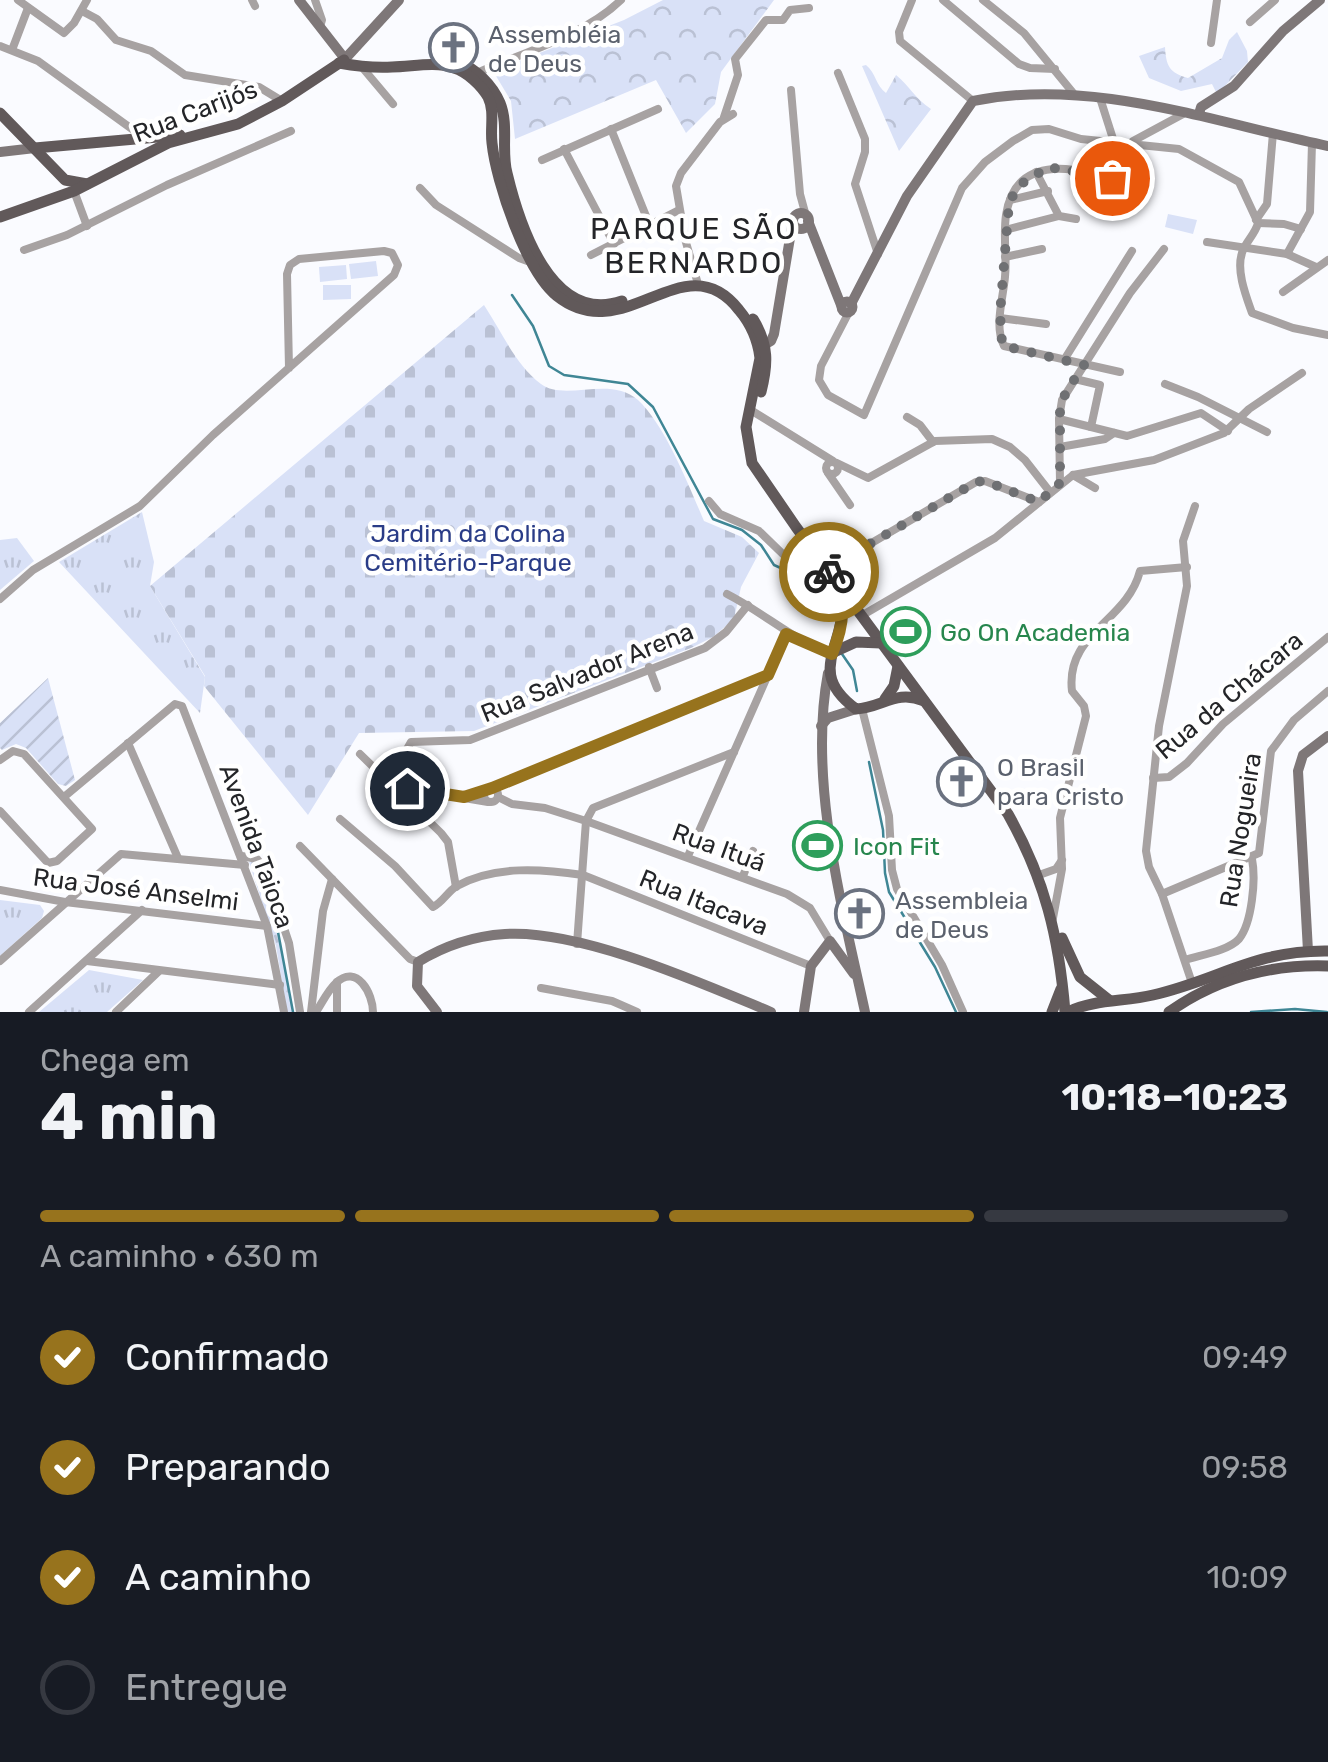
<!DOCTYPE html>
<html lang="pt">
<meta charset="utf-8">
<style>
body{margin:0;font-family:Rubik,sans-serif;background:#242831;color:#f1f3f6;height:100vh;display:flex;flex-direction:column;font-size:38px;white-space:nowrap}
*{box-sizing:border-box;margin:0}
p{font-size:32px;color:#9ea1a6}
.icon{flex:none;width:55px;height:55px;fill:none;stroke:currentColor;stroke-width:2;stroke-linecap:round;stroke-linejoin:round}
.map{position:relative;height:1012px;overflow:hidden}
.drawer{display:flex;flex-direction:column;background:#171b24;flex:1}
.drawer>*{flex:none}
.pin{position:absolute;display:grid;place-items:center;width:85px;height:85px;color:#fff;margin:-42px;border:5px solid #fff;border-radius:50%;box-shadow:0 2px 10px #0007}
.courier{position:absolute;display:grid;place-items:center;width:100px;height:100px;margin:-50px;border:8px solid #97731d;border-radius:50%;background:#fff;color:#222;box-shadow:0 2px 12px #0007}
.head em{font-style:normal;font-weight:700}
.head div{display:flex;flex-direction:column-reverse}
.head{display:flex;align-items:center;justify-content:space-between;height:170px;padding:0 40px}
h1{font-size:65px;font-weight:700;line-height:75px}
.bar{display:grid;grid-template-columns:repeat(4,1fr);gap:15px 10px;align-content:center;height:120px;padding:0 40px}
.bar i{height:12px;border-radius:8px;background:#363941}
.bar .current{background:#97731d}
.bar p{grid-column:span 4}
ol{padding:0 40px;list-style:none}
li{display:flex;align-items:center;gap:30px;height:110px}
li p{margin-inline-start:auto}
li .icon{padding:10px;border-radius:50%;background:#97731d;color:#fff;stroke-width:4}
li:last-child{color:#9ea1a6}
li i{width:55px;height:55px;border:5px solid #363941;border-radius:50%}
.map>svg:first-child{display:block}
</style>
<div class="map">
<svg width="1328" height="1012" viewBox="0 0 1328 1012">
<defs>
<pattern id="grass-tufts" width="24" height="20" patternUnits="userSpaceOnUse" patternTransform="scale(2.5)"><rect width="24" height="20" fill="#d9e1f7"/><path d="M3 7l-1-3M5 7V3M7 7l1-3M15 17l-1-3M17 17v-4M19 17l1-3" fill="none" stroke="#bac1d4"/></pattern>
<pattern id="forest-crowns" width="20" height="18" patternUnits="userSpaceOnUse" patternTransform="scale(2.5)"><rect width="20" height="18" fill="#d9e1f7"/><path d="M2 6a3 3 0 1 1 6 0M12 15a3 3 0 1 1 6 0" fill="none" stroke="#bac1d4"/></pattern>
<pattern id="cemetery-stones" width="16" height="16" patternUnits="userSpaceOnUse" patternTransform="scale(2.5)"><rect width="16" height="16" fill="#d9e1f7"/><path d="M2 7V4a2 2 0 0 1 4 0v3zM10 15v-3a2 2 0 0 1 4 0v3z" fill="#bac1d4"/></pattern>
<pattern id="garden-furrows" width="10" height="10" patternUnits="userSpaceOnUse" patternTransform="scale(2.5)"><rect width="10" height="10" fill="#d9e1f7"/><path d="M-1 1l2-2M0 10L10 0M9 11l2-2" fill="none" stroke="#bac1d4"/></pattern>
</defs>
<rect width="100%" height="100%" fill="#fafbff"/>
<!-- grass -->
<g fill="url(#grass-tufts)">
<polygon points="142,512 154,562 150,586 205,677 200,713 59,562"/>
<polygon points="17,538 34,561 0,590 0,540"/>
<polygon points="253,861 275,913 293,1012 287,1012 276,946 249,862"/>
<polygon points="0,900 40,905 44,911 42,918 0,956"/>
<polygon points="89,970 143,980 107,1012 39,1012"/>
</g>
<!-- forest -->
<g fill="url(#forest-crowns)">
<polygon points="663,0 774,0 721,72 715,104 686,133 656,80 515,139 511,101 493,71 624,20"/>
<path d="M 1237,32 L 1247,51 L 1248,62 L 1217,94 L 1212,84 L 1181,91 L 1149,78 L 1139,56 L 1165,47 C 1166,65 1169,73 1188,78 L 1222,58 L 1229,40 Z"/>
<path d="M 866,65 C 876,73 876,86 886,93 L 896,75 C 910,86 914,98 931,109 L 899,151 L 862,66 Z"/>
</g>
<!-- cemetery -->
<path fill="url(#cemetery-stones)" d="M 484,305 C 503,334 515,364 541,384 C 565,402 610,375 638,400 C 665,425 689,486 704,521 L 742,537 L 759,553 L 741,587 L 734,619 L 713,637 L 691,648 L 474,731 L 359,733 L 308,815 L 204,686 L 205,676 L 150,586 Z"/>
<!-- garden -->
<polygon fill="url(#garden-furrows)" points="48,678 75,780 66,786 58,784 26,748 16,744 2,750 0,748 0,723"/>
<!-- pitch -->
<g fill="#d9e1f7">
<polygon points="1168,214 1197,220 1193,234 1165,227"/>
<polygon points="376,261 378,276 351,279 349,264"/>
<polygon points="346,265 347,279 320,282 319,267"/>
<polygon points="323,285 351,285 351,299 323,300"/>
</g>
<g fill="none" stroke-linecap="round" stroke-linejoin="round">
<!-- stream -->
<g stroke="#3f8695" stroke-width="2.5">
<polyline points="512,295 533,326 549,366 564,375 628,384 653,407 713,519 742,530 761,545 774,565 803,578 808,589 808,604"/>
<polyline points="842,654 853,670 857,691"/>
<polyline points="869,762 883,830 885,873 889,892 935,967 956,1012"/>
<polyline points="258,869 278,932 293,1012"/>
<polyline points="1251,1012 1295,1009 1327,1012"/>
</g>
<!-- street -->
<g stroke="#a7a2a2" stroke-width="8">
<polyline points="18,0 64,33 74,23 87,0"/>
<polyline points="252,0 255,6"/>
<polyline points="315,0 322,20 320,27"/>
<polyline points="912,0 899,32 900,41 973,101"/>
<polyline points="943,0 1019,64 1030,68 1055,69"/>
<polyline points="983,0 1024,33 1074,94"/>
<polyline points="82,11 97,19 116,40 151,51 185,75 259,87 282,101"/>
<polyline points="1250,22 1275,0"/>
<polyline points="1211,43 1217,0"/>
<polyline points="0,46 38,61 143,137"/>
<polyline points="12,50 28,8"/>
<polyline points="361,66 393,104"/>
<path d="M 477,73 C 524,52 584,36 621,0"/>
<polyline points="838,73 865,139 865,152 855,184 878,254"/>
<polyline points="791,90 800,194 806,216"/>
<polyline points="1100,98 1114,142"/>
<polyline points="724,117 738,75 735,59 766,20 783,20 790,10 809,8"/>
<polyline points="611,129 650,226"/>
<polyline points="1133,141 1185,113"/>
<polyline points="564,149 614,244"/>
<polyline points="542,160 658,109"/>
<polyline points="1036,172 1059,216 1076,219"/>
<polyline points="420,188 436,205 519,258 530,262"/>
<polyline points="74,191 87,226"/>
<polyline points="1010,200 1048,191"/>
<polyline points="1256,220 1267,204 1273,133"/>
<polyline points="1258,223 1284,224 1301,229"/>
<polyline points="1005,230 1059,216"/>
<polyline points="1207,242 1287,254 1316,267"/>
<polyline points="24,250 67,235 167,185 291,131"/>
<polyline points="1287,254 1310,212 1312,143"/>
<polyline points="591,255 679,210"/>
<polyline points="1005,257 1042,249"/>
<polyline points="698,284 685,239 676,186 681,173 720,122 733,114"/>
<polyline points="1283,292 1328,260"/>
<path d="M 849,312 L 821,366 L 819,380 L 828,395 L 864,415 L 962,188 L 985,162 L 1013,141 L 1032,130 L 1049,129 L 1081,139 L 1179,149 L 1239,182 L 1258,223 C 1255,235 1245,242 1242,253 C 1236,271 1246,296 1252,313 L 1293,328 L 1328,335"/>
<polyline points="1000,318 1046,324"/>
<polyline points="1064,360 1132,251"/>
<path d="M 1120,372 L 1004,346 C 994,326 1003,299 1005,277 C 1007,257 1003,236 1006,215 C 1016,150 1082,168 1126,183"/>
<polyline points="1075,379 1100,385 1091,427"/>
<polyline points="1165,384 1198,397 1267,432"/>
<polyline points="749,409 833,461"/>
<polyline points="907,417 920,425 933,442"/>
<polyline points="1059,419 1127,436 1201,413 1228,431"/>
<polyline points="1060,447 1105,439 1114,433"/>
<circle cx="832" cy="468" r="6"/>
<polyline points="837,463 868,478 935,441 992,439 1010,447 1025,460 1050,492"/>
<polyline points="828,473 850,505"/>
<polyline points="1073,475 1095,488"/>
<polyline points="1060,483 1059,419 1062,400 1130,293 1164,249"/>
<polyline points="709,501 720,514 759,531 790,561 800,560 812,548"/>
<polyline points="827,569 976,482 985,481 1039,502"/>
<path d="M 727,594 C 764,613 792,639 832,655"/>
<polyline points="0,599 33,570 140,506 213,435 394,275 398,265 392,253 384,251 299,259 290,265 287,274 289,368"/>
<polyline points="861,616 995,538 1073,475 1154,460 1224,433 1249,409 1302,373"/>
<polyline points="649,667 657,688"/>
<polyline points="862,709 889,816 892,870 897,889 942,965 963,1012"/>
<polyline points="128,743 178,858"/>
<polyline points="360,754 441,833 448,842 456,887"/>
<polyline points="0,760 13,751 24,754 92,829 57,861 48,863 0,811"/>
<polyline points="1153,778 1169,777 1187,763 1223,724 1328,637"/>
<circle cx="491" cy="795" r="7"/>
<polyline points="405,788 488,802"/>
<polyline points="407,788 407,749 411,742 470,740 705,648 726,632 748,605"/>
<polyline points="493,788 768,675"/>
<polyline points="64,797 175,704 182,706 267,926 284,1012"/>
<polyline points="498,797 512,804 545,808 586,821 787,894 810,908 830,941"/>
<path d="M 340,819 L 395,866 L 433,907 C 443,902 448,891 457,886 C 494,865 543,869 583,875 L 811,966"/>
<polyline points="300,846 410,959 418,962"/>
<polyline points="242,856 257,859 264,868 289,943 300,1012"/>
<polyline points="688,856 786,634"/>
<polyline points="1039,875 1056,869 1062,860"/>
<polyline points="743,876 753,851"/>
<polyline points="0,890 65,902 267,926"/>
<polyline points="1162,894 1259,853 1271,751 1294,720 1328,691"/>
<path d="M 1053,918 L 1062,869 L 1060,818 L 1086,716 L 1084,706 L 1072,691 C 1065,633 1127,622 1140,571 L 1187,567"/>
<polyline points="577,944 586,821 593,808 734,752"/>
<path d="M 1185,960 C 1200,955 1228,951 1239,939 C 1252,923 1256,879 1252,859"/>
<polyline points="0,961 121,854 245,865"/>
<polyline points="87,961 280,985"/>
<polyline points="337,982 337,1012"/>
<polyline points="1192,983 1162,894 1149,867 1146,851 1159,726 1187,586 1183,541 1195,506"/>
<polyline points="541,988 612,1001 637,1012"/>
<polyline points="29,1012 142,910"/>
<polyline points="116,1012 159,971"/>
<polyline points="311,1012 323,911 332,879"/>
<path d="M 316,1012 C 322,1003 328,990 336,983 C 357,963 373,994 373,1012"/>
</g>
<!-- secondary -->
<g stroke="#7e7778" stroke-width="10">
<polyline points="299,0 345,59 399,0"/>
<polyline points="1199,114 1201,107 1234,86 1283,31 1320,0"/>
<polyline points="0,152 35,148"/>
<circle cx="801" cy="221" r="8"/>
<polyline points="808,221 841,305"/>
<circle cx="847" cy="307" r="5.5"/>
<path d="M 851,304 L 907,196 L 973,101 C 1092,77 1212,122 1328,146"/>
<polyline points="759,348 771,341 774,334 793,220"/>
<path d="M 828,673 C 808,780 842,906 865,1012"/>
<polyline points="821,726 828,718 856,709"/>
<polyline points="1308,951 1298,771 1303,755 1328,736"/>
<path d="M 437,1012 L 417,986 L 418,962 C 444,946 474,936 505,934 C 580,929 701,983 771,1012"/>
<polyline points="804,1012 811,966 830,941 854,974"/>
</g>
<!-- primary -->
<g stroke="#61595a" stroke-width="11">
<path d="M 457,61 C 476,69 492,84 500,103 C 509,125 501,151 507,173 C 519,223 551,326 622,301"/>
<path d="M 339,63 C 356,66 375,68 392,67 C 412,67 434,61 454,68 C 467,72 481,85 488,97 C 495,111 490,128 492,143 C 496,182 526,271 557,296 C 625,350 684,240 739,310 C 750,323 758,341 760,358 L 746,427 L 752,463 L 796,527 L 1008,814 C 1045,880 1059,937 1065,1012"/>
<polyline points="0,113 65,180 87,184"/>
<polyline points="35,148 180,135"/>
<polyline points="0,217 74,191 168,143 238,124 282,101 344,60"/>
<path d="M 753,319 C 769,345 768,364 761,392"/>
<path d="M 842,593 C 849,645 803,670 856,709 C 882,708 896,689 924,701"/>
<polyline points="834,652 856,642 881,643"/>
<polyline points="885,699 894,686 898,666"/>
<polyline points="1062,938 1080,977 1109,1000"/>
<polyline points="1052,1012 1061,989"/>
<path d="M 1068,1012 C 1095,999 1124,1002 1153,995 C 1219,980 1254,950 1328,951"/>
<path d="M 1169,1012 C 1217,978 1269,964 1328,966"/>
</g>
</g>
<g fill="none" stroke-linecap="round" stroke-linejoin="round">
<!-- done -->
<polyline stroke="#6f7073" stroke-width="10" stroke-dasharray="0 18" points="829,572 827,569 976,482 985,481 1039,502 1060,483 1060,408 1066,392 1084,365 1004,346 1002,343 1000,314 1009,203 1018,186 1048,167 1112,178"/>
<!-- route -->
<path stroke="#97731d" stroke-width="12" d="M 407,788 L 464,797 L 492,788 L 768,675 L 786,634 L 832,654 C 844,625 848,599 829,572"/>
</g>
<!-- icons -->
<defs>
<symbol id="church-ring" viewBox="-11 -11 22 22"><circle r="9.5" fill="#fff" stroke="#6b7280" stroke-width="1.5"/><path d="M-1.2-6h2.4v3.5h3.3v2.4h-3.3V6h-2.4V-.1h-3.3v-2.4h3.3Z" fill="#6b7280"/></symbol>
<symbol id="stadium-ring" viewBox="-11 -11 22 22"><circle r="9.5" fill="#fff" stroke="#2e9e5b" stroke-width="1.5"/><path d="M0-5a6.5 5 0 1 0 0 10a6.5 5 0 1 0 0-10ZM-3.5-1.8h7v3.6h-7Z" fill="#2e9e5b"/></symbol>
</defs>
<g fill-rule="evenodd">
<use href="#church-ring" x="426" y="20" width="55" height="55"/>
<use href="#stadium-ring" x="878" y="604" width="55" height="55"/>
<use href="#church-ring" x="934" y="754" width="55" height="55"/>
<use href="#stadium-ring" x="790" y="818" width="55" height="55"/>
<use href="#church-ring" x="832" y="886" width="55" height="55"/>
</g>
<g text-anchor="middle" stroke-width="9" stroke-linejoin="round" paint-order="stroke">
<!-- worship labels -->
<g font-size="25" fill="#5b616d" stroke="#fff" text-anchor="start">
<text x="488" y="43">Assembléia<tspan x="488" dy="29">de Deus</tspan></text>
<text x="997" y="776">O Brasil<tspan x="997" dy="29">para Cristo</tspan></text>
<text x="895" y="909">Assembleia<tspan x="895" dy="29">de Deus</tspan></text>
</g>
<!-- street labels -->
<g font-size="25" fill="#242528" stroke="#fff">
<text transform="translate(195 111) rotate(-21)" y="9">Rua Carijós</text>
<text transform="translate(587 672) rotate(-22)" y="9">Rua Salvador Arena</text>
<text transform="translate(1229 695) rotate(-40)" y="9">Rua da Chácara</text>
<text transform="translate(1240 830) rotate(-81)" y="9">Rua Nogueira</text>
<text transform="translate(257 846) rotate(70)" y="9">Avenida Taioca</text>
<text transform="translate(719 847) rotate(20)" y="9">Rua Ituá</text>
<text transform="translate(136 889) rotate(7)" y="9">Rua José Anselmi</text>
<text transform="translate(704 902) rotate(22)" y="9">Rua Itacava</text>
</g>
<!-- park labels -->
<g font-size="25" fill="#2a3c87" stroke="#fff">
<text x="468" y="542">Jardim da Colina<tspan x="468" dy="29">Cemitério-Parque</tspan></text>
</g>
<!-- leisure labels -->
<g font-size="25" fill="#27864d" stroke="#fff" text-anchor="start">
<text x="940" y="641">Go On Academia</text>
<text x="853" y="855">Icon Fit</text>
</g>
<!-- quarter labels -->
<g font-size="30" letter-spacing="2.5" fill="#242528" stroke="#fff">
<text x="694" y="239">PARQUE SÃO<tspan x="694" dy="34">BERNARDO</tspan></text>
</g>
</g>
</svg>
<div class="pin" style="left:1112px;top:178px;background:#ea580c"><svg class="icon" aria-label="bag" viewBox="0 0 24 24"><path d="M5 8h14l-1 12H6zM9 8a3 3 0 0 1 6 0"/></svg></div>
<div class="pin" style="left:407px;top:788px;background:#1f2937"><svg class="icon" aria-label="home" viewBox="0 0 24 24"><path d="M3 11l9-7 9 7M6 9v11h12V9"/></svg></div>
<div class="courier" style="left:829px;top:572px"><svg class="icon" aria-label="bike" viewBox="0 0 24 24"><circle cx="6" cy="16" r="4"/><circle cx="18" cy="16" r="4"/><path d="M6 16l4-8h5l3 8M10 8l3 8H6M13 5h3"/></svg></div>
</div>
<section class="drawer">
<div class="head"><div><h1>4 min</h1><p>Chega em</p></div><em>10:18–10:23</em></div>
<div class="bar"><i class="current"></i><i class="current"></i><i class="current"></i><i></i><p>A caminho · 630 m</p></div>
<ol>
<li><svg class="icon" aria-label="check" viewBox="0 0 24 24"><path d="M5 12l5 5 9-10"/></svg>Confirmado<p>09:49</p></li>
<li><svg class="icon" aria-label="check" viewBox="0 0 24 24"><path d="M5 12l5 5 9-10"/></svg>Preparando<p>09:58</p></li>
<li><svg class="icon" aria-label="check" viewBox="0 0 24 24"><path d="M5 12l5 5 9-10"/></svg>A caminho<p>10:09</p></li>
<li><i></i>Entregue</li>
</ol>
</section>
